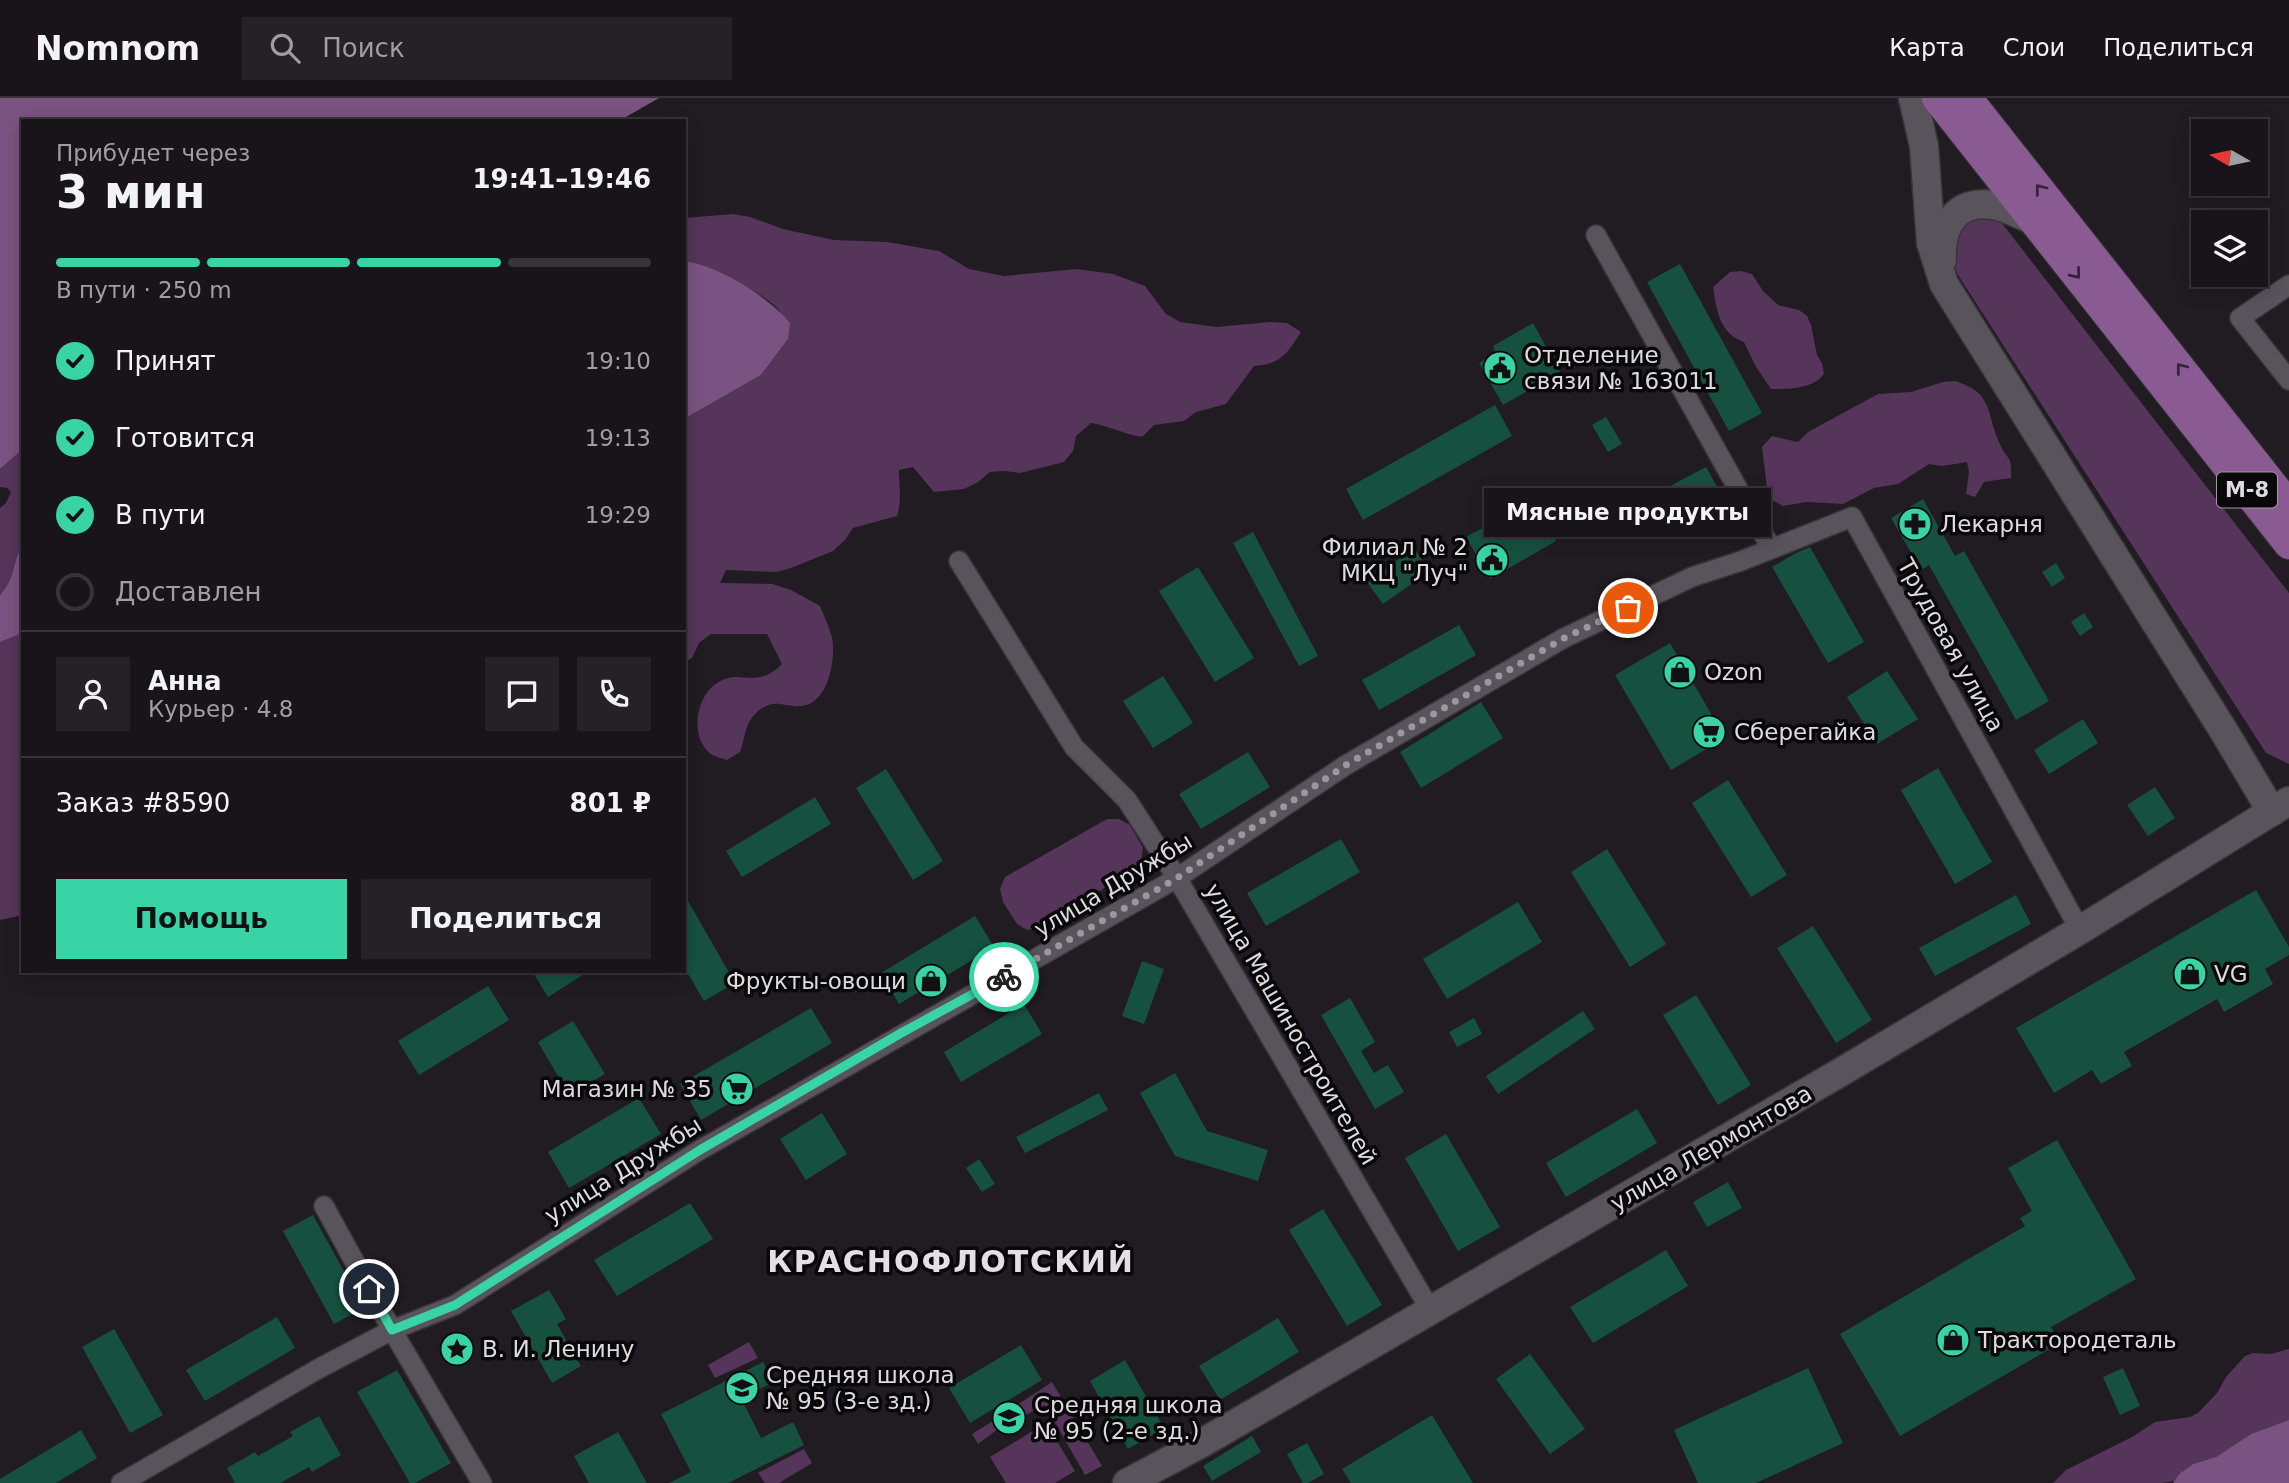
<!DOCTYPE html>
<html lang="ru">
<meta charset="utf-8">
<style>
body{margin:0;font-family:"DejaVu Sans",sans-serif;background:#262127;color:#f1f3f6;height:100vh;display:flex;flex-direction:column;font-size:26px;white-space:nowrap}
*{box-sizing:border-box;margin:0}
p{font-size:23px;color:#9f9ea2}
.icon{flex:none;width:38px;height:38px;fill:none;stroke:currentColor;stroke-width:2;stroke-linecap:round;stroke-linejoin:round}
.map{position:relative;flex:1;overflow:hidden}
.sheet{position:absolute;left:21px;top:21px;width:665px;height:854px;display:flex;flex-direction:column;background:#19141a;border-radius:0px;box-shadow:0 4px 18px #0003,0 0 0 2px #373339}
.sheet>*{flex:none}
.needle{width:46px;rotate:279deg}
.controls{position:absolute;left:2191px;top:21px;display:grid;gap:14px}
.controls a{display:grid;place-items:center;width:77px;height:77px;border-radius:0px;background:#19141a;box-shadow:0 4px 18px #0003,0 0 0 2px #373339;font-size:35px}
.pin{position:absolute;display:grid;place-items:center;width:60px;height:60px;color:#fff;margin:-30px;border:4px solid #fff;border-radius:50%;box-shadow:0 2px 7px #0007}
.courier{position:absolute;display:grid;place-items:center;width:70px;height:70px;margin:-35px;border:5px solid #38d4a6;border-radius:50%;background:#fff;color:#222;box-shadow:0 2px 9px #0007}
.bubble{position:absolute;height:49px;border-radius:0px;background:#19141a;box-shadow:0 4px 18px #0003,0 0 0 2px #373339;font-size:23px;font-weight:700;line-height:49px;text-align:center}
.head em{font-style:normal;font-weight:700}
.head div{display:flex;flex-direction:column-reverse}
.head{display:flex;align-items:center;justify-content:space-between;height:119px;padding:0 35px}
h1{font-size:46px;font-weight:700;line-height:52px}
.bar{display:grid;grid-template-columns:repeat(4,1fr);gap:10px 7px;align-content:center;height:84px;padding:0 35px}
.bar i{height:9px;border-radius:5px;background:#373339}
.bar .selected{background:#38d4a6}
.bar p{grid-column:span 4}
.line{display:flex;align-items:center;gap:18px;padding:0 35px;border-top:2px solid #373339}
.line div{flex:1}
.round{display:grid;place-items:center;flex:none;width:74px;height:74px;border-radius:0px;background:#262127}
ol{padding:0 35px;list-style:none}
li{display:flex;align-items:center;gap:21px;height:77px}
li p{margin-inline-start:auto}
li .icon{padding:7px;border-radius:50%;background:#38d4a6;color:#111;stroke-width:4}
li:last-child{color:#9f9ea2}
li i{width:38px;height:38px;border:4px solid #373339;border-radius:50%}
.cta{display:flex;gap:14px;margin-top:auto;padding:14px 35px}
.cta a{flex:1;height:80px;border-radius:0px;background:#38d4a6;color:#111;font-size:28px;font-weight:700;line-height:80px;text-align:center}
.cta a+a{background:#262127;color:#f1f3f6}
header{display:flex;align-items:center;gap:42px;box-sizing:border-box;height:98px;padding:0 35px;background:#19141a;border-bottom:2px solid #373339}
header strong{font-size:33px}
nav{display:flex;gap:38px;margin-inline-start:auto;font-size:24px}
.search{width:490px;height:63px;background:#262127;display:flex;align-items:center;gap:18px;box-sizing:border-box;padding:0 24px;border-radius:0px;color:#9f9ea2;font-size:26px}
.map>svg:first-child{display:block}
</style>
<header>
<strong>Nomnom</strong>
<div class="search"><svg class="icon" aria-label="search" viewBox="0 0 24 24"><circle cx="10" cy="10" r="6"/><path d="M15 15l6 6"/></svg>Поиск</div>
<nav><a>Карта</a><a>Слои</a><a>Поделиться</a></nav>
</header>
<div class="map">
<svg width="2289" height="1385" viewBox="0 0 2289 1385">
<rect width="100%" height="100%" fill="#211b22"/>
<!-- green -->
<g fill="#55355a">
<path d="M 733,116 L 750,119 L 783,131 L 834,142 L 887,144 L 939,153 L 969,171 L 1004,178 L 1076,171 L 1113,176 L 1145,188 L 1166,216 L 1180,224 L 1216,229 L 1270,224 L 1287,225 L 1301,234 C 1287,256 1281,266 1254,268 L 1226,306 L 1196,314 L 1184,323 L 1154,327 L 1142,339 C 1124,336 1109,328 1091,325 L 1076,338 L 1073,353 L 1064,364 L 1020,375 L 1005,373 L 990,374 L 978,384 L 964,391 L 934,394 L 913,369 L 899,372 C 899,389 902,402 897,418 L 853,430 L 845,442 L 833,453 L 791,470 L 776,474 L 726,472 L 720,485 L 772,486 L 791,492 L 820,508 C 824,518 829,529 832,539 C 836,560 829,605 802,608 C 783,610 775,598 756,615 C 745,625 745,640 740,654 L 727,662 C 722,660 715,659 711,656 C 689,640 696,598 717,585 C 741,569 755,593 782,566 L 767,536 L 711,536 L 699,545 L 692,560 L 684,565 L 684,321 L 761,277 L 788,241 C 785,232 784,222 780,214 C 772,198 703,166 684,163 L 684,120 Z"/>
<polygon points="1986,117 2001,124 2289,495 2289,666 2266,655 1958,177 1948,156 1960,126"/>
<path d="M 1741,173 L 1752,176 L 1763,193 L 1778,207 L 1799,212 L 1807,218 L 1811,227 L 1817,257 L 1822,265 L 1824,276 C 1813,291 1789,291 1771,291 L 1756,269 L 1744,244 C 1719,235 1717,213 1713,189 L 1730,174 Z"/>
<path d="M 1955,283 C 1994,295 1986,315 1999,344 C 2007,364 2012,354 2011,380 L 1984,384 L 1975,399 L 1966,396 L 1969,374 L 1967,364 L 1942,368 L 1929,366 L 1898,386 L 1874,390 L 1843,406 L 1806,404 L 1783,408 L 1772,402 L 1767,390 L 1762,349 L 1772,338 L 1798,344 L 1808,334 L 1878,296 L 1911,294 L 1943,284 Z"/>
<path d="M 23,351 L 23,446 C 11,465 17,478 0,497 L 0,410 L 6,405 L 11,394 L 7,390 L 0,389 L 0,371 Z"/>
<polygon points="23,535 23,817 0,822 0,544"/>
<polygon points="1107,721 1119,721 1130,727 1143,750 1141,762 1134,772 1039,830 1027,832 1017,826 1003,804 1000,791 1005,779"/>
<polygon points="749,1244 758,1260 715,1280 708,1267"/>
<polygon points="2289,1251 2289,1322 2251,1336 2216,1359 2193,1366 2179,1376 2175,1383 2161,1385 2053,1385 2066,1372 2132,1339 2155,1324 2190,1319 2198,1315 2217,1295 2226,1279 2245,1258 2253,1255 2271,1256"/>
<polygon points="1052,1284 1102,1368 1085,1377 1045,1307 1014,1323 1008,1313"/>
<polygon points="1001,1318 1006,1325 978,1346 972,1336"/>
<polygon points="1046,1325 1075,1373 1055,1385 1006,1385 990,1359"/>
<polygon points="804,1351 812,1365 779,1385 765,1385 758,1375"/>
</g>
<!-- water -->
<g fill="#7b5382">
<polygon points="0,0 659,0 619,23 23,23 23,351 0,371"/>
<path d="M 684,163 C 719,168 768,198 790,225 L 788,241 L 761,277 L 684,321 Z"/>
<path d="M 23,446 L 23,535 L 0,544 L 0,497 C 17,478 11,465 23,446 Z"/>
<polygon points="2289,1322 2289,1385 2173,1385 2179,1376 2193,1366 2216,1359 2251,1336"/>
</g>
<!-- building -->
<g fill="#16513f">
<polygon points="1680,166 1762,315 1729,333 1647,184"/>
<polygon points="1533,225 1560,274 1503,307 1479,265 1496,255 1493,248"/>
<polygon points="1495,307 1512,338 1363,422 1346,391"/>
<polygon points="1606,319 1622,346 1608,354 1592,327"/>
<polygon points="1706,369 1719,392 1641,433 1629,410"/>
<polygon points="1923,401 1955,458 1964,453 2049,603 2016,622 1929,467 1921,472 1891,420"/>
<polygon points="1533,402 1556,443 1490,481 1466,439"/>
<polygon points="1253,434 1318,558 1299,568 1233,445"/>
<polygon points="1810,449 1864,544 1828,565 1772,469 1796,455"/>
<polygon points="1414,450 1430,473 1383,506 1367,484"/>
<polygon points="2056,465 2065,480 2052,489 2042,474"/>
<polygon points="1198,469 1254,560 1215,584 1159,493"/>
<polygon points="2084,515 2093,529 2080,538 2071,524"/>
<polygon points="1459,527 1476,557 1379,612 1362,582"/>
<polygon points="1670,545 1725,640 1671,672 1615,577"/>
<polygon points="1887,573 1918,621 1877,646 1847,599"/>
<polygon points="1163,578 1193,625 1153,650 1123,603"/>
<polygon points="1481,604 1503,640 1421,690 1400,654"/>
<polygon points="2083,621 2098,645 2049,676 2034,652"/>
<polygon points="1248,654 1270,689 1201,731 1179,696"/>
<polygon points="1938,670 1992,764 1955,786 1901,692"/>
<polygon points="886,671 943,763 913,782 856,690"/>
<polygon points="1728,682 1787,777 1751,799 1692,705"/>
<polygon points="2155,689 2175,720 2148,738 2127,707"/>
<polygon points="815,699 831,726 742,779 726,753"/>
<polygon points="1341,741 1360,774 1266,828 1247,795"/>
<polygon points="1607,751 1666,846 1630,869 1571,774"/>
<polygon points="2256,792 2289,849 2289,857 2265,871 2273,886 2224,914 2217,901 2124,954 2132,968 2101,986 2092,972 2054,995 2016,930"/>
<polygon points="684,796 735,885 704,903 684,869"/>
<polygon points="2016,797 2031,826 1935,878 1919,850"/>
<polygon points="1518,804 1542,844 1447,901 1423,861"/>
<polygon points="975,818 994,849 899,906 881,875"/>
<polygon points="1813,828 1872,922 1836,945 1777,850"/>
<polygon points="1142,863 1164,871 1144,926 1122,918"/>
<polygon points="532,873 589,873 548,899"/>
<polygon points="488,888 509,922 419,977 398,943"/>
<polygon points="1696,897 1751,987 1718,1007 1663,917"/>
<polygon points="1350,900 1375,944 1361,953 1374,975 1388,967 1404,994 1375,1011 1321,917"/>
<polygon points="1024,906 1042,936 961,984 944,954"/>
<polygon points="811,910 832,945 701,1022 680,986"/>
<polygon points="1583,913 1595,931 1498,996 1486,978"/>
<polygon points="1474,920 1482,936 1457,949 1449,934"/>
<polygon points="573,923 605,976 569,997 538,944"/>
<polygon points="1175,975 1207,1033 1268,1052 1258,1083 1175,1058 1140,995"/>
<polygon points="1099,995 1108,1012 1025,1055 1016,1039"/>
<polygon points="639,1000 661,1036 569,1090 548,1054"/>
<polygon points="1637,1011 1657,1045 1566,1099 1546,1065"/>
<polygon points="822,1015 847,1056 806,1082 780,1041"/>
<polygon points="1446,1036 1500,1129 1458,1153 1405,1060"/>
<polygon points="2057,1042 2136,1181 2051,1229 2060,1245 1900,1338 1840,1236 2025,1128 2020,1120 2032,1113 2008,1070"/>
<polygon points="979,1061 995,1086 982,1094 966,1070"/>
<polygon points="1728,1084 1742,1110 1707,1129 1693,1104"/>
<polygon points="690,1105 713,1141 617,1198 594,1162"/>
<polygon points="1323,1111 1382,1207 1347,1228 1289,1132"/>
<polygon points="313,1117 364,1210 334,1226 283,1133"/>
<polygon points="1666,1152 1688,1188 1593,1245 1570,1209"/>
<polygon points="549,1192 566,1221 557,1226 581,1268 552,1285 511,1213"/>
<polygon points="277,1219 295,1250 205,1303 186,1272"/>
<polygon points="1278,1220 1299,1254 1220,1302 1199,1268"/>
<polygon points="114,1231 163,1317 130,1335 82,1249"/>
<polygon points="1021,1247 1042,1282 970,1325 949,1290"/>
<polygon points="1530,1256 1585,1331 1550,1356 1496,1281"/>
<polygon points="1125,1262 1164,1330 1128,1351 1090,1283"/>
<polygon points="763,1264 774,1284 741,1300 761,1340 793,1324 804,1347 728,1385 669,1385 691,1374 661,1316"/>
<polygon points="1808,1270 1843,1345 1756,1385 1698,1385 1674,1332"/>
<polygon points="2123,1270 2140,1308 2120,1317 2103,1279"/>
<polygon points="397,1272 451,1365 415,1385 410,1385 357,1294"/>
<polygon points="1432,1317 1473,1385 1351,1385 1342,1371"/>
<polygon points="319,1318 341,1357 312,1374 309,1369 280,1385 235,1385 227,1370 255,1354 258,1358 293,1338 290,1334"/>
<polygon points="81,1332 97,1360 56,1385 0,1385 0,1381"/>
<polygon points="618,1334 632,1358 647,1385 589,1385 574,1358"/>
<polygon points="1252,1338 1261,1354 1212,1383 1203,1368"/>
<polygon points="1307,1345 1324,1376 1308,1385 1303,1385 1287,1356"/>
</g>
<g fill="none" stroke-linecap="round" stroke-linejoin="round">
<defs>
<g id="street">
<polyline points="1596,137 1771,450"/>
<polyline points="2289,187 2240,220 2289,282"/>
<polyline points="959,463 1074,649 1127,702 1177,780 1431,1213"/>
<polyline points="324,1108 392,1232 482,1385"/>
<polyline points="121,1385 318,1271 392,1232 455,1207 700,1052 1177,780 1346,667 1564,540 1692,479 1741,463 1852,419 2080,832"/>
</g>
<g id="secondary">
<polyline points="1913,0 1924,48 1931,145 1944,186 2225,635 2272,714"/>
<path d="M 1942,162 C 1940,129 1956,101 1992,107 C 2006,109 2020,117 2033,122"/>
<polyline points="1127,1385 1202,1345 1841,974 2080,832 2289,703"/>
</g>
<g id="primary">
<polyline points="1937,0 2289,446"/>
<polyline points="1967,0 2289,408"/>
</g>
</defs>
<!-- street casing -->
<use href="#street" stroke="#39353a" stroke-width="22"/>
<!-- secondary casing -->
<use href="#secondary" stroke="#39353a" stroke-width="31"/>
<!-- primary casing -->
<use href="#primary" stroke="#39353a" stroke-width="32"/>
<!-- street -->
<use href="#street" stroke="#59535b" stroke-width="19"/>
<!-- secondary -->
<use href="#secondary" stroke="#59535b" stroke-width="28"/>
<!-- primary -->
<use href="#primary" stroke="#8a5b93" stroke-width="30"/>
</g>
<!-- one-way arrows -->
<defs><path id="oneway-chevron" d="M-2-3.5L2.5 0L-2 3.5" fill="none" stroke-width="1.6" stroke-linecap="round" stroke-linejoin="round" transform="scale(1.75)"/></defs>
<g stroke="#36243a">
<use href="#oneway-chevron" transform="translate(2040 91) rotate(-128)"/>
<use href="#oneway-chevron" transform="translate(2076 176) rotate(51)"/>
<use href="#oneway-chevron" transform="translate(2181 270) rotate(-128)"/>
</g>
<g fill="none" stroke-linecap="round" stroke-linejoin="round">
<!-- done -->
<polyline stroke="#9c979c" stroke-width="7" stroke-dasharray="0 12.6" points="1004,879 1177,780 1346,667 1564,540 1628,510"/>
<!-- route -->
<polyline stroke="#38d4a6" stroke-width="9" points="369,1191 392,1232 455,1207 700,1052 903,934 1004,879"/>
</g>
<!-- icons -->
<defs>
<symbol id="civic-disc" viewBox="-11 -11 22 22"><circle r="9.5" fill="#38d4a6" stroke="#09070a"/><path d="M-.6-6.5H3V-4.5H.6V-3L4-1V1h2V6H-6V1h2V-1L-.6-3ZM-1.2 2.5V6h2.4V2.5Z" fill="#111"/></symbol>
<symbol id="pharmacy-disc" viewBox="-11 -11 22 22"><circle r="9.5" fill="#38d4a6" stroke="#09070a"/><path d="M-2-6h4v4h4v4h-4v4h-4v-4h-4v-4h4Z" fill="#111"/></symbol>
<symbol id="shop-disc" viewBox="-11 -11 22 22"><circle r="9.5" fill="#38d4a6" stroke="#09070a"/><path d="M-5-2.5h2.3a2.7 3.5 0 0 1 5.4 0H5L5.5 6h-11ZM-1.5-2.5h3a1.5 2.3 0 0 0-3 0Z" fill="#111"/></symbol>
<symbol id="supermarket-disc" viewBox="-11 -11 22 22"><circle r="9.5" fill="#38d4a6" stroke="#09070a"/><path d="M-6-5.5h2.5l.6 2H6L4.5 2H-2.5L-4.4-4H-6ZM-1.5 3.2a1.3 1.3 0 1 0 .1 0ZM3 3.2a1.3 1.3 0 1 0 .1 0Z" fill="#111"/></symbol>
<symbol id="sight-disc" viewBox="-11 -11 22 22"><circle r="9.5" fill="#38d4a6" stroke="#09070a"/><path d="M0-6L1.8-2.2L6-1.7L2.9 1.2L3.7 5.4L0 3.3L-3.7 5.4L-2.9 1.2L-6-1.7L-1.8-2.2Z" fill="#111"/></symbol>
<symbol id="school-disc" viewBox="-11 -11 22 22"><circle r="9.5" fill="#38d4a6" stroke="#09070a"/><path d="M0-5L7-2L0 1L-7-2ZM-4 1L0 2.5L4 1V4Q0 6-4 4Z" fill="#111"/></symbol>
</defs>
<g fill-rule="evenodd">
<use href="#civic-disc" x="1481" y="251" width="38" height="38"/>
<use href="#pharmacy-disc" x="1896" y="407" width="38" height="38"/>
<use href="#civic-disc" x="1473" y="443" width="38" height="38"/>
<use href="#shop-disc" x="1661" y="555" width="38" height="38"/>
<use href="#supermarket-disc" x="1690" y="615" width="38" height="38"/>
<use href="#shop-disc" x="2171" y="857" width="38" height="38"/>
<use href="#shop-disc" x="912" y="864" width="38" height="38"/>
<use href="#supermarket-disc" x="718" y="972" width="38" height="38"/>
<use href="#shop-disc" x="1934" y="1223" width="38" height="38"/>
<use href="#sight-disc" x="438" y="1232" width="38" height="38"/>
<use href="#school-disc" x="723" y="1271" width="38" height="38"/>
<use href="#school-disc" x="990" y="1301" width="38" height="38"/>
</g>
<g text-anchor="middle" stroke-width="7" stroke-linejoin="round" paint-order="stroke">
<!-- shield labels -->
<rect fill="#09070a" stroke="#9e9b9e" stroke-width="2" x="2217" y="374.5" width="60" height="35" rx="5"/>
<g font-size="21" font-weight="bold" fill="#dedade">
<text x="2247" y="399">М-8</text>
</g>
<!-- poi labels -->
<g font-size="23" fill="#dedade" stroke="#09070a" text-anchor="start">
<text x="1524" y="265">Отделение<tspan x="1524" dy="26">связи № 163011</tspan></text>
<text x="1940" y="434">Лекарня</text>
<text x="1468" y="457" text-anchor="end">Филиал № 2<tspan x="1468" dy="26">МКЦ "Луч"</tspan></text>
<text x="1704" y="582">Ozon</text>
<text x="1734" y="642">Сберегайка</text>
<text x="2214" y="884">VG</text>
<text x="906" y="891" text-anchor="end">Фрукты-овощи</text>
<text x="712" y="999" text-anchor="end">Магазин № 35</text>
<text x="1978" y="1250">Трактородеталь</text>
<text x="482" y="1259">В. И. Ленину</text>
<text x="766" y="1285">Средняя школа<tspan x="766" dy="26">№ 95 (3-е зд.)</tspan></text>
<text x="1034" y="1315">Средняя школа<tspan x="1034" dy="26">№ 95 (2-е зд.)</tspan></text>
</g>
<!-- street labels -->
<g font-size="23" fill="#dedade" stroke="#09070a">
<text transform="translate(1951 547) rotate(61)" y="8">Трудовая улица</text>
<text transform="translate(1113 787) rotate(-31)" y="8">улица Дружбы</text>
<text transform="translate(1291 926) rotate(60)" y="8">улица Машиностроителей</text>
<text transform="translate(1711 1050) rotate(-30)" y="8">улица Лермонтова</text>
<text transform="translate(623 1072) rotate(-32)" y="8">улица Дружбы</text>
</g>
<!-- district labels -->
<g font-size="30" font-weight="bold" letter-spacing="2" fill="#e6dee7" stroke="#09070a">
<text x="951" y="1174">КРАСНОФЛОТСКИЙ</text>
</g>
</g>
</svg>
<div class="controls">
<a><svg class="needle" viewBox="-14 -14 28 28"><path d="M0-13l5 13h-10z" fill="#e53935"/><path d="M0 13l5-13h-10z" fill="#9f9ea2"/></svg></a>
<a><svg class="icon" aria-label="layers" viewBox="0 0 24 24"><path d="M12 4l9 5-9 5-9-5zM3 14l9 5 9-5"/></svg></a>
</div>
<div class="pin" style="left:1628px;top:510px;background:#ea580c"><svg class="icon" aria-label="bag" viewBox="0 0 24 24"><path d="M5 8h14l-1 12H6zM9 8a3 3 0 0 1 6 0"/></svg></div>
<div class="pin" style="left:369px;top:1191px;background:#1f2937"><svg class="icon" aria-label="home" viewBox="0 0 24 24"><path d="M3 11l9-7 9 7M6 9v11h12V9"/></svg></div>
<div class="courier" style="left:1004px;top:879px"><svg class="icon" aria-label="bike" viewBox="0 0 24 24"><circle cx="6" cy="16" r="4"/><circle cx="18" cy="16" r="4"/><path d="M6 16l4-8h5l3 8M10 8l3 8H6M13 5h3"/></svg></div>
<div class="bubble" style="left:1484px;top:390px;width:287px">Мясные продукты</div>
<section class="sheet">
<div class="head"><div><h1>3 мин</h1><p>Прибудет через</p></div><em>19:41–19:46</em></div>
<div class="bar"><i class="selected"></i><i class="selected"></i><i class="selected"></i><i></i><p>В пути · 250 m</p></div>
<ol>
<li><svg class="icon" aria-label="check" viewBox="0 0 24 24"><path d="M5 12l5 5 9-10"/></svg>Принят<p>19:10</p></li>
<li><svg class="icon" aria-label="check" viewBox="0 0 24 24"><path d="M5 12l5 5 9-10"/></svg>Готовится<p>19:13</p></li>
<li><svg class="icon" aria-label="check" viewBox="0 0 24 24"><path d="M5 12l5 5 9-10"/></svg>В пути<p>19:29</p></li>
<li><i></i>Доставлен</li>
</ol>
<div class="line" style="height:126px"><a class="round"><svg class="icon" aria-label="person" viewBox="0 0 24 24"><circle cx="12" cy="8" r="4"/><path d="M4 21q1-7 8-7t8 7"/></svg></a><div><b>Анна</b><p>Курьер · 4.8</p></div><a class="round"><svg class="icon" aria-label="chat" viewBox="0 0 24 24"><path d="M4 5h16v11H9l-5 4z"/></svg></a><a class="round"><svg class="icon" aria-label="phone" viewBox="0 0 24 24"><path d="M5 4h4l2 5-3 2q2 4 5 5l2-3 5 2v4C11 20 4 13 5 4z"/></svg></a></div>
<div class="line" style="height:91px"><div>Заказ #8590</div><b>801 ₽</b></div>
<div class="cta"><a>Помощь</a><a>Поделиться</a></div>
</section>
</div>
